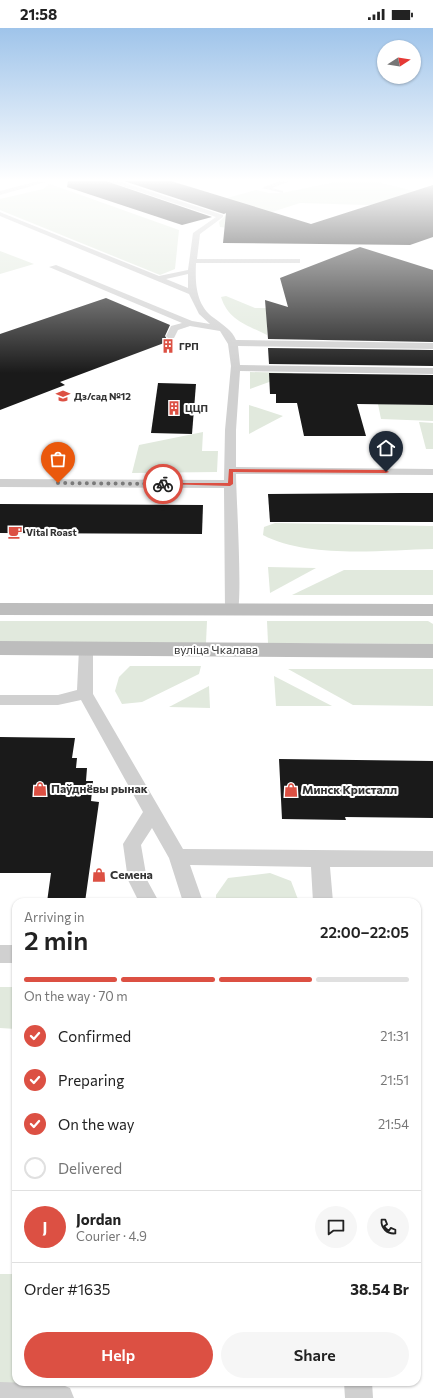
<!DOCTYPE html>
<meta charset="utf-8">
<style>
body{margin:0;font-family:Commissioner,sans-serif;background:#f6f6f6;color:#222;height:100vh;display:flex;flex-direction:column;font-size:15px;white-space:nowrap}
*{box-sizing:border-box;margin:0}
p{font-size:13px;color:#767676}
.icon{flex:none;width:22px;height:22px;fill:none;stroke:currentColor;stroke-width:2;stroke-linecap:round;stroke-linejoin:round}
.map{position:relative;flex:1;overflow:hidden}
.details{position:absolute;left:12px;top:870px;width:409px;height:488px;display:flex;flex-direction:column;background:#fff;border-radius:12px;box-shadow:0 1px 3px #0004}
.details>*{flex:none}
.needle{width:26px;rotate:78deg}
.fabs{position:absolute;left:377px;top:12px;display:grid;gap:8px}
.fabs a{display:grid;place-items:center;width:44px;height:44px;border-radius:50%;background:#fff;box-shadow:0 1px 3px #0004;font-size:20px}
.pin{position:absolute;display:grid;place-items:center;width:34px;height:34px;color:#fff;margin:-41px -17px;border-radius:50% 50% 50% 0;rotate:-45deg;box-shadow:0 0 4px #0007}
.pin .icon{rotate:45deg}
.courier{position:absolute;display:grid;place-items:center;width:40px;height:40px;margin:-20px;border:3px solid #dc5043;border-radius:50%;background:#fff;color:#222;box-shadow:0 1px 5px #0007}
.headline em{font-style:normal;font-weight:600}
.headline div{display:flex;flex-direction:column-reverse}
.headline{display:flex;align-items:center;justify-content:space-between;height:68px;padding:0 12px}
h1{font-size:26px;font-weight:600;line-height:30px}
.bar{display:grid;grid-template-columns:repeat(4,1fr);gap:6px 4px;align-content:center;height:48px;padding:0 12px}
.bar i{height:5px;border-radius:3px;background:#e0e0e0}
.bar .active{background:#dc5043}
.bar p{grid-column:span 4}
.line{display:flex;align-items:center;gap:10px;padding:0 12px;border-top:1px solid #e0e0e0}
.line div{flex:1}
.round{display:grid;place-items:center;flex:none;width:42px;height:42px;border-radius:21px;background:#f6f6f6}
ol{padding:0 12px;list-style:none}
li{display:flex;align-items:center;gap:12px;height:44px}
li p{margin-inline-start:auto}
li .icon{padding:4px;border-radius:50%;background:#dc5043;color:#fff;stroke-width:4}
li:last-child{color:#767676}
li i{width:22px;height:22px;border:2px solid #e0e0e0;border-radius:50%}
.button{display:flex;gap:8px;margin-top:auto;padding:8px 12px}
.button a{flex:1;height:46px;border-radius:24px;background:#dc5043;color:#fff;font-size:16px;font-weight:600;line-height:46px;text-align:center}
.button a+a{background:#f6f6f6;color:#222}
.status{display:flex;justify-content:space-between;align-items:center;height:28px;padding:0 20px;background:#fff;direction:ltr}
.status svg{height:11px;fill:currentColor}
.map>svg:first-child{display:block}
</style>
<div class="status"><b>21:58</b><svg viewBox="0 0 49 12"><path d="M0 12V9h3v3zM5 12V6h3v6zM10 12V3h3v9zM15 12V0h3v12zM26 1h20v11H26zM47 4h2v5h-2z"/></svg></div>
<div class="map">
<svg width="433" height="1370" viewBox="0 0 433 1370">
<rect width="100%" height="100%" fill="#fff"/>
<!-- green -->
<g fill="#e1e9dd">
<polygon points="340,153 374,153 433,168 401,178 300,175 231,197 230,200 220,199 219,194 227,186 198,178 256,162 269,165 282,165"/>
<polygon points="50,156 179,202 175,241 160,247 0,182 0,171 43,161"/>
<polygon points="0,223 34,236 0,246"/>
<path d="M 226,268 L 255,280 L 433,281 L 267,299 L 267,307 C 247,297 228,292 221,269 Z"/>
<polygon points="250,344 294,345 250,361"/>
<polygon points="378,376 433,377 433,393 381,391"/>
<polygon points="249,377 283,388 249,406"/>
<polygon points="419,394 433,395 433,421 426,421"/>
<polygon points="203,404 202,423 218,423 217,444 132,445 139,417"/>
<path d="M 275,495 L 433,498 L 433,521 C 382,522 309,531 263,507 L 264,499 Z"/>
<polygon points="268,539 316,540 270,565"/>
<polygon points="344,542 433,542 433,567 292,567"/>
<polygon points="0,593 207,593 206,615 0,614"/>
<polygon points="267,593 428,593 433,596 433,616 268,615"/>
<polygon points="130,638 201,638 199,646 142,674 122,676 115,663 119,649"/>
<polygon points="288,641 433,641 433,678 353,677"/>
<polygon points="274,648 332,678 276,678"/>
<polygon points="209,658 210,680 169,679"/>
<polygon points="270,845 291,853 299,874 216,874 216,867 228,850"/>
<polygon points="0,959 16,959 16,1001 0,1000"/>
<polygon points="0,1246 16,1246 16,1354 53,1354 51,1370 0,1370"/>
</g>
<!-- building -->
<g fill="#1a1a1a">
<polygon points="68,153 106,153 212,189 182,197 67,159"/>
<polygon points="124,153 171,153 311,196 433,157 433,209 410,217 223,215 226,185 224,186"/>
<polygon points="360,219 433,242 433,314 268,311 265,272 288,279 280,250"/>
<polygon points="106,270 170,297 165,308 167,311 172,312 60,354 65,357 0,382 0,306"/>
<polygon points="268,320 433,322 433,338 269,336"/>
<polygon points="269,345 433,347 433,377 357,376 366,408 304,408 297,375 276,375 276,366 270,366"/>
<polygon points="158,355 196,356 192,406 151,405"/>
<polygon points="402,465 433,465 433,494 270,494 268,466"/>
<polygon points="0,476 203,477 202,506 0,505"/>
<polygon points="0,709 75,710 72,730 77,730 76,740 87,740 86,753 93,753 91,773 99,774 85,874 47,874 51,845 0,845"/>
<polygon points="279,731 433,733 433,790 345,789 346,792 282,791"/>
</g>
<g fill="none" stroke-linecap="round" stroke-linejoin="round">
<!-- service -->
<g fill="#d0d0d0" fill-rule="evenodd">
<polygon points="38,153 46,154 0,167 0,163"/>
<path d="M 107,153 L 118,153 L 223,187 L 223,189 L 200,206 L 197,231 L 300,231 L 300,235 L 196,235 C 195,256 196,277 214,290 C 223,297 232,302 236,312 L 433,315 L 433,321 L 238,318 L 240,337 L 433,340 L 433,346 L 240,343 L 236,402 L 236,439 L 433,441 L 433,447 L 236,446 C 236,464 243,576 237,585 L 227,585 L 225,582 L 224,460 L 0,459 L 0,451 L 224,452 L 225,402 L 231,338 L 228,316 L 220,303 L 190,298 L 178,302 L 174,310 L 168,310 L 166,308 L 171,298 L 182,295 L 49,239 L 56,237 L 192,293 L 210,296 L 199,286 L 189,266 L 0,188 L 0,184 L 2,185 L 159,248 L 188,242 L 193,205 L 216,189 ZM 188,246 L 188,260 L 166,251 Z"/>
<polygon points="279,153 290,153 272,160 283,163 283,165 262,160"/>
<polygon points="86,616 91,618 93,621 93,666 183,821 433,823 433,839 330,839 333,874 313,874 311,839 190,837 203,874 183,874 169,830 152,800 141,817 147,852 159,874 139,874 128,852 123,816 143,784 81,672 58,677 0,677 0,667 58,667 77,662 79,621 81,618"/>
<rect x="0" y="917" width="16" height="18"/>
<polygon points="0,1354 60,1356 70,1360 74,1370 0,1370"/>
<polygon points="344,1354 372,1354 373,1370 345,1370"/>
</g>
<!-- secondary -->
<g fill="#bdbdbd" fill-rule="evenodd">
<polygon points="0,575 433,576 433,588 0,587"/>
<polygon points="0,613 433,616 433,630 0,627"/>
</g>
</g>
<!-- sky -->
<linearGradient id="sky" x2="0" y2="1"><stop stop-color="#9fc4ea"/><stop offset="0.44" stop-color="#fff"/><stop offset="1" stop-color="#fff" stop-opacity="0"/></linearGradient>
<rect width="433" height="345" fill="url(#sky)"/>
<!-- route -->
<polygon fill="#dc5043" points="229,441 386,442 389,444 386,445 233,444 233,456 230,458 161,456 163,455 228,455"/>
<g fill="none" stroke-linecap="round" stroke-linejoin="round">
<!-- done -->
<polyline stroke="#7a7a7a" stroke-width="4" stroke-dasharray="0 7.2" points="58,455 163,456"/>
</g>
<!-- icons -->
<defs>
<symbol id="building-bare" viewBox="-9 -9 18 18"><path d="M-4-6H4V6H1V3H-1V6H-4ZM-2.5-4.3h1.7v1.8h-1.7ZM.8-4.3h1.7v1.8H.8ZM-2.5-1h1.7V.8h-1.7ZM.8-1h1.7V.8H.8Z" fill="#dc5043" stroke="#fff" stroke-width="2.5" paint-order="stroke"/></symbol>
<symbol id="school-bare" viewBox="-9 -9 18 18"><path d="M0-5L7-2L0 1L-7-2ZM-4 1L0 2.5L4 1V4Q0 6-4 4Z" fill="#dc5043" stroke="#fff" stroke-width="2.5" paint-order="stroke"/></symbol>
<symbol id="cafe-bare" viewBox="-9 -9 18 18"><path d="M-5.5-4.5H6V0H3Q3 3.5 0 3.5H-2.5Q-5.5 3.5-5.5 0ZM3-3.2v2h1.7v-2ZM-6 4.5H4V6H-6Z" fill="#dc5043" stroke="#fff" stroke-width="2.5" paint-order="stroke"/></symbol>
<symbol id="shop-bare" viewBox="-9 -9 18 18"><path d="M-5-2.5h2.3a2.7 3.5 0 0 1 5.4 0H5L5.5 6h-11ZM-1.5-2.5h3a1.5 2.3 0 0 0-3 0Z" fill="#dc5043" stroke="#fff" stroke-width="2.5" paint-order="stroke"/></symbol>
</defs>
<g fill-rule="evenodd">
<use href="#building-bare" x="158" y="308" width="20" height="20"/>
<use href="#school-bare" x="53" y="358" width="20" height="20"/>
<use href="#building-bare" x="164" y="370" width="20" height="20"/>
<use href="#cafe-bare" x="5" y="494" width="20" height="20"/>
<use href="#shop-bare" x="30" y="751" width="20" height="20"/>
<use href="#shop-bare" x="281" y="752" width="20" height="20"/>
<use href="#shop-bare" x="89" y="837" width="20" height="20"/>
</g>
<g text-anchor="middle" stroke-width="4" stroke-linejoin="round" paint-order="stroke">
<!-- far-poi labels -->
<g font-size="10" font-weight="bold" fill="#333" stroke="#fff" text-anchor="start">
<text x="179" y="322">ГРП</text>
<text x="74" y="372">Дз/сад №12</text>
<text x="185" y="384">ЦЦП</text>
<text x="26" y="508">Vital Roast</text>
</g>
<!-- street labels -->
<g font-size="12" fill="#333" stroke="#fff">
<text x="216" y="626">вуліца Чкалава</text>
</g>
<!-- poi labels -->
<g font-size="12" font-weight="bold" fill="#333" stroke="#fff" text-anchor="start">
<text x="51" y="765">Паўднёвы рынак</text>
<text x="302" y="766">Минск Кристалл</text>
<text x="110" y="851">Семена</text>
</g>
</g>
</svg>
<div class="fabs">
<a><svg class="needle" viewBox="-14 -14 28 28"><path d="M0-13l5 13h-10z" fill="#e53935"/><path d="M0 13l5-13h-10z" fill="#767676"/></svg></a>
</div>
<div class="pin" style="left:58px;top:455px;background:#ea580c"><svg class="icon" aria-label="bag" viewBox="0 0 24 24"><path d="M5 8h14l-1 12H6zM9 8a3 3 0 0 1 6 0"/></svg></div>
<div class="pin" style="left:386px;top:444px;background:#1f2937"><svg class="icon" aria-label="home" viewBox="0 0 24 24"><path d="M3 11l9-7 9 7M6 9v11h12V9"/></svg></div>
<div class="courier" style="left:163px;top:456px"><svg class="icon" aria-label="bike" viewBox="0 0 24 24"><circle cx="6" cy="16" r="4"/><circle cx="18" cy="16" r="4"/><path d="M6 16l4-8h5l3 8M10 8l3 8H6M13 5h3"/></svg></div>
<section class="details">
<div class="headline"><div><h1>2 min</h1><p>Arriving in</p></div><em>22:00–22:05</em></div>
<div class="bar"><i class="active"></i><i class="active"></i><i class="active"></i><i></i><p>On the way · 70 m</p></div>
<ol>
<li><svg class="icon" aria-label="check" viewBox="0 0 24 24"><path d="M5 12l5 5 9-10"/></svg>Confirmed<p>21:31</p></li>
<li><svg class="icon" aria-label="check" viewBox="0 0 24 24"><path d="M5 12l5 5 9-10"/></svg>Preparing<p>21:51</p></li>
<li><svg class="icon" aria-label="check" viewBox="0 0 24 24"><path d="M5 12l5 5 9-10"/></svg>On the way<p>21:54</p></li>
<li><i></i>Delivered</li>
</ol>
<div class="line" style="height:72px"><b class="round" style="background:#dc5043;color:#fff">J</b><div><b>Jordan</b><p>Courier · 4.9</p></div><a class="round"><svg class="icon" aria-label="chat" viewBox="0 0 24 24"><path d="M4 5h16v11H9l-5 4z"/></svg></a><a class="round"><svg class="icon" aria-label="phone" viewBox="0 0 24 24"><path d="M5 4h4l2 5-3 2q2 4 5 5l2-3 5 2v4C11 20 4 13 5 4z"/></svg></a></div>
<div class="line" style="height:52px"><div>Order #1635</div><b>38.54 Br</b></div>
<div class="button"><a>Help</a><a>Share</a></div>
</section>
</div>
